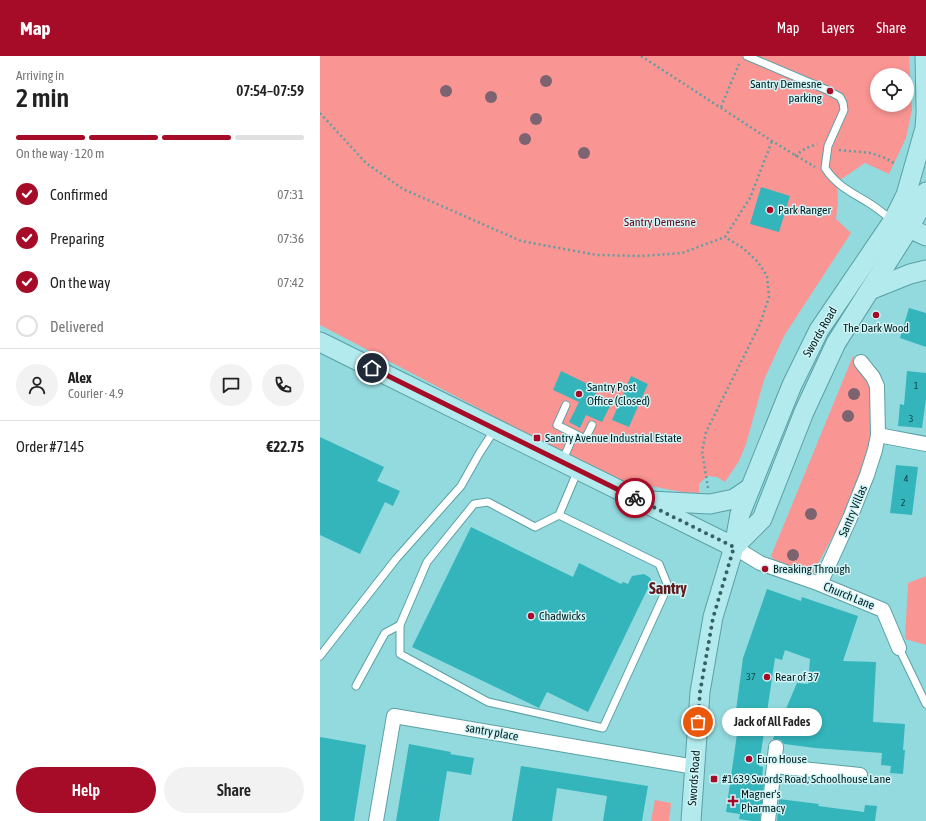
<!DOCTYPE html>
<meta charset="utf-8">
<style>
body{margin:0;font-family:"Asap Condensed",sans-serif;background:#f2f2f2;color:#222;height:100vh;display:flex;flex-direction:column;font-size:15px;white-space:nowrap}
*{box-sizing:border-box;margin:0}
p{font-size:13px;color:#767676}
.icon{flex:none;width:22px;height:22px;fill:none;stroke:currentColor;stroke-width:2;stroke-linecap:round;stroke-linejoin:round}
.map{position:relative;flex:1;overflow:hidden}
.details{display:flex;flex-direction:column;background:#fff;width:320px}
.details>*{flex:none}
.tools{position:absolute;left:550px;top:12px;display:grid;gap:8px}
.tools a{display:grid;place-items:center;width:44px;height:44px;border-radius:50%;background:#fff;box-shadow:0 2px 6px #0003;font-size:20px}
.pin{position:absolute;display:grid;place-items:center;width:34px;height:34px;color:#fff;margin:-17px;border:2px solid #fff;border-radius:50%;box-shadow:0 1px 4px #0007}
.courier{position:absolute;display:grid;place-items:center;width:40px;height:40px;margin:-20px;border:3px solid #a60b28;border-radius:50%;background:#fff;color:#222;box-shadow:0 1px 5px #0007}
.bubble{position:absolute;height:28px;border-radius:14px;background:#fff;box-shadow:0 2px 6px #0003;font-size:13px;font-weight:600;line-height:28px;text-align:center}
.headline em{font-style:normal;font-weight:600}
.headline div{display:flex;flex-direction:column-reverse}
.headline{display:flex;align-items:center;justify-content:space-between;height:68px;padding:0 16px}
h1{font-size:26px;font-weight:600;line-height:30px}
.bar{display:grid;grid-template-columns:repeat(4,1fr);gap:6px 4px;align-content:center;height:48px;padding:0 16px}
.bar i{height:5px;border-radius:3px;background:#e0e0e0}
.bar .on{background:#a60b28}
.bar p{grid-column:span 4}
.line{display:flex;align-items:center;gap:10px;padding:0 16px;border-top:1px solid #e0e0e0}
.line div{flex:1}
.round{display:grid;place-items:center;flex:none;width:42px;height:42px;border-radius:21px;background:#f2f2f2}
ol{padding:0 16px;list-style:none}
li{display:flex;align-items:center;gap:12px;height:44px}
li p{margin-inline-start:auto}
li .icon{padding:4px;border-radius:50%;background:#a60b28;color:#fff;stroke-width:4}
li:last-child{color:#767676}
li i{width:22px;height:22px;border:2px solid #e0e0e0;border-radius:50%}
.button{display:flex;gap:8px;margin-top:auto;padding:8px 16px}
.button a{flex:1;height:46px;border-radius:24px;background:#a60b28;color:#fff;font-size:16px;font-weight:600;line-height:46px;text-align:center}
.button a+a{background:#f2f2f2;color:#222}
header{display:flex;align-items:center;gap:24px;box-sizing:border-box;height:56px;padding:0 20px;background:#a60b28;color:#fff}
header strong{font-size:19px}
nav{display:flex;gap:22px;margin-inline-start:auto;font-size:14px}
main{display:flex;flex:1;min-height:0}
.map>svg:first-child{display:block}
</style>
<header>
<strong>Map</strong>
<nav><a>Map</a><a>Layers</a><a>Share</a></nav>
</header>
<main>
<section class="details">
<div class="headline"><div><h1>2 min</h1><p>Arriving in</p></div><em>07:54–07:59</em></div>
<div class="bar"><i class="on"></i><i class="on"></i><i class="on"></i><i></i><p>On the way · 120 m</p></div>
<ol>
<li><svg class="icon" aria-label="check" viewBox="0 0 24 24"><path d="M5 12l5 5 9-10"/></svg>Confirmed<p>07:31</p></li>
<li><svg class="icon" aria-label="check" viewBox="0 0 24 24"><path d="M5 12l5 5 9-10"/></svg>Preparing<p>07:36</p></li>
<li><svg class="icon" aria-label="check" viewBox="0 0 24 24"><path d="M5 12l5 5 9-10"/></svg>On the way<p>07:42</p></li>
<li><i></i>Delivered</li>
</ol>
<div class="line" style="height:72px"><a class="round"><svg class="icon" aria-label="person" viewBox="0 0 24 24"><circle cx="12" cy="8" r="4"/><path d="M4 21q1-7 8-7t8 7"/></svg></a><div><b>Alex</b><p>Courier · 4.9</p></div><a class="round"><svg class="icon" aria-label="chat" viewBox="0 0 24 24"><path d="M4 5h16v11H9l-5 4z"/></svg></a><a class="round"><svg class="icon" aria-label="phone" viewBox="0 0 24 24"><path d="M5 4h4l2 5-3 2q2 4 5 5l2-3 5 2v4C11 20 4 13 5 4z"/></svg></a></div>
<div class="line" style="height:52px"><div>Order #7145</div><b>€22.75</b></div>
<div class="button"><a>Help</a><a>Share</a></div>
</section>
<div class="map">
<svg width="606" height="765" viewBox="0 0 606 765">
<rect width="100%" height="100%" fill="#93dadf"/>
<!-- green -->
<g fill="#f99593" fill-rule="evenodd">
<path d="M 0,0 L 589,0 L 592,54 L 586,82 L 569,118 L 545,107 L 517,126 L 518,146 L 516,163 L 531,177 L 464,280 L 444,324 L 426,388 L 419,405 L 405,426 L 397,421 L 387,420 L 379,428 L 379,437 L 362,436 L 304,425 L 221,385 L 0,269 ZM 557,19 L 587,19 L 587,49 L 557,49 Z"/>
<polygon points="533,300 541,306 556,327 550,391 535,439 493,517 482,518 460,512 451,500"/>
<polygon points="606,520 606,589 585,583 588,527"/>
<polygon points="335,744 351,747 349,765 331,765"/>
</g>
<!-- building -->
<g fill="#34b5bc">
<polygon points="441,131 470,140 459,176 430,168"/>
<polygon points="589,252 606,257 606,291 580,282"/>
<polygon points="241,315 278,333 274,342 290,350 282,366 266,359 260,372 249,366 259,346 233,334"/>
<polygon points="587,315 606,317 606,343 602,372 578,370 580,348 584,349"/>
<polygon points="311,320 328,328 309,371 292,364"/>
<polygon points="0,381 64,411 57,425 80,435 73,450 65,446 40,498 0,479"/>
<polygon points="576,409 598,411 592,459 570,457"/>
<polygon points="151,471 253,521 259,507 301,528 303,526 308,528 312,520 324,518 329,521 331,523 330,528 268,656 227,636 219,652 92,591"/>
<polygon points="447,533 481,545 482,541 538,560 523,605 556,606 553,666 585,668 583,694 585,694 583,718 570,717 571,710 561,709 562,697 495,692 464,688 461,684 453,683 477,627 488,628 490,603 465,594 462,604 455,602 439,710 443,711 442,725 444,726 440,765 431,765 419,763 420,758 406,756 417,678 413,677 423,602"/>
<polygon points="0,681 46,689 34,765 0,765"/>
<polygon points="89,688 131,696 130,698 154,702 151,719 127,715 119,765 76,765"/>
<polygon points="201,710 328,730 322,765 283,765 287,740 237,732 232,765 192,765"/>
<polygon points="459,743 499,748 498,750 544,756 545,749 557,750 555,765 457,765"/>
</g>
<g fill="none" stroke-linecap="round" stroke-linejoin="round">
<defs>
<g id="lane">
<path d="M 427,0 L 507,34 L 520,41 L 523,47 L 524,54 L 508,90 L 505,112 C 517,130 531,136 549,147 C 557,152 564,158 572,164"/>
<polyline points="246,349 237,369 265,383 272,369"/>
<polyline points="242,406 254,378"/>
<polyline points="239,459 339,508 348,530 283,672 168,646 80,598 80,569 107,506 154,448 168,446 215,471 239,459 258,414"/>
<polyline points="579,592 606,648"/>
<polyline points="0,600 76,503 141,430 159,398 175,373"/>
<polyline points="36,630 65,577 80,569"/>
</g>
<g id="street">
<polyline points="558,379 606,388"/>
<polyline points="414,491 440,507 500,528 563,554 579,592"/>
<polyline points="500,528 530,462 547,419 555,394 558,379 557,330 553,321 541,306"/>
<polyline points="454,710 540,719"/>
<polyline points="56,765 74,660 375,711"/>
<polyline points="448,765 456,691"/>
</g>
<g id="secondary">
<polyline points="605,0 606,54"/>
<polyline points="578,167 606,180"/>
<polyline points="550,234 590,218 606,214"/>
<polyline points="0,286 414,491"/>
<polyline points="329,445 390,448 414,443 430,432"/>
<polyline points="414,491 442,463 484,356 516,287 589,172 601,150 606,136"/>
<polyline points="371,765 380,636 393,561 414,491 420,458 472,329 499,274 573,165 586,139 605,72 606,58"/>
</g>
</defs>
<!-- lane casing -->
<use href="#lane" stroke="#5aa0a5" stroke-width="9"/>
<!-- street casing -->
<use href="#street" stroke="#5aa0a5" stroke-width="16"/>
<!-- secondary casing -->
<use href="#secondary" stroke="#5aa0a5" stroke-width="21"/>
<!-- path -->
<g stroke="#639da1" stroke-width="2.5" stroke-dasharray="2 3" stroke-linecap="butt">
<polyline points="321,0 452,85 495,111"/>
<polyline points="401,51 419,8"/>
<polyline points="0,57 46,107 83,133 201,185 277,199 322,200 362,197 405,181 430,142 452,85"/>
<polyline points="519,94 551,97 565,102 574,107"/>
<polyline points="475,100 486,92 497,88"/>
<polyline points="388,432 382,395 386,376 440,268 449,241 447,220 438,206 423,192 405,181"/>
</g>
<!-- lane -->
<use href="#lane" stroke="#fff" stroke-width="7"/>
<!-- street -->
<use href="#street" stroke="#fff" stroke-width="14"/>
<!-- secondary -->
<use href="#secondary" stroke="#b3eaed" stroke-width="19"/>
</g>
<!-- trees -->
<g fill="#7c6370">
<circle cx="226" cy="25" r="6"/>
<circle cx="126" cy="35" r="6"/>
<circle cx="171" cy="41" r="6"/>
<circle cx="216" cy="63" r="6"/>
<circle cx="205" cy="83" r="6"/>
<circle cx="264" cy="97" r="6"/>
<circle cx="534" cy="338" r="6"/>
<circle cx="528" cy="360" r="6"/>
<circle cx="491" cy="458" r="6"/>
<circle cx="473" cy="499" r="6"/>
</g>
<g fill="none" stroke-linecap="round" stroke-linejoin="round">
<!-- done -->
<polyline stroke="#356164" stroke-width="4" stroke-dasharray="0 7.2" points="315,442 414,491 393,562 380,636 378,666"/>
<!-- route -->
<polyline stroke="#a60b28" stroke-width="5" points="52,312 315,442"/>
</g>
<!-- markers -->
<g fill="#a60b28" stroke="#d2f4f6" stroke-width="1.5">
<circle cx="510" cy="35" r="4"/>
<circle cx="450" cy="154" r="4"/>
<circle cx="556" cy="259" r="4"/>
<circle cx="259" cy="338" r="4"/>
<rect x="213" y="378" width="8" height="8" rx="2"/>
<circle cx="445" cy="513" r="4"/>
<circle cx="211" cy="560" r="4"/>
<circle cx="447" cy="621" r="4"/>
<circle cx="429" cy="703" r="4"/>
<rect x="390" y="719" width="8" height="8" rx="2"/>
<path d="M411 739h4v4h4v4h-4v4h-4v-4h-4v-4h4z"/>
</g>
<g text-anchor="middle" stroke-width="3" stroke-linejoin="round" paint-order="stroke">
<!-- number labels -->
<g font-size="10" fill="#0e4548">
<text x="596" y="333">1</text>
<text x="591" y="366">3</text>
<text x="586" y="426">4</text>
<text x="583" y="450">2</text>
<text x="431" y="624">37</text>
</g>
<!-- poi labels -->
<g font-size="12" fill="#022022" stroke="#d2f4f6" text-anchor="start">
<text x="502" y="32" text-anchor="end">Santry Demesne<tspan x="502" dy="14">parking</tspan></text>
<text x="458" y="158">Park Ranger</text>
<text x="556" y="276" text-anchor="middle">The Dark Wood</text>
<text x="267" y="335">Santry Post<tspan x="267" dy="14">Office (Closed)</tspan></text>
<text x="225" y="386">Santry Avenue Industrial Estate</text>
<text x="453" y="517">Breaking Through</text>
<text x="219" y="564">Chadwicks</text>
<text x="455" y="625">Rear of 37</text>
<text x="437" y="707">Euro House</text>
<text x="402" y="727">#1639 Swords Road, Schoolhouse Lane</text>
<text x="421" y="742">Magner's<tspan x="421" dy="14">Pharmacy</tspan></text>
</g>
<!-- park labels -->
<g font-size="12" fill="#6a0215" stroke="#d2f4f6">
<text x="340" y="170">Santry Demesne</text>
</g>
<!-- street labels -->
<g font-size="12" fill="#022022" stroke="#d2f4f6">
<text transform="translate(500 276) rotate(-60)" y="4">Swords Road</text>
<text transform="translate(533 455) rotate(-67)" y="4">Santry Villas</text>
<text transform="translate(529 540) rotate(22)" y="4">Church Lane</text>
<text transform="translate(172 676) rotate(10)" y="4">santry place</text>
<text transform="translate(374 722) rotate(-86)" y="4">Swords Road</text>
</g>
<!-- district labels -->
<g font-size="16" font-weight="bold" fill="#601b1f" stroke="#d2f4f6">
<text x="348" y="538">Santry</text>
</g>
</g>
</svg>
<div class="tools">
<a><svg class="icon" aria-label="locate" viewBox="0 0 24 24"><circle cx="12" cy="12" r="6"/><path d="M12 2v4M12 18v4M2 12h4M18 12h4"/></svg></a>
</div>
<div class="pin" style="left:378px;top:666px;background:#ea580c"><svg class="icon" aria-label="bag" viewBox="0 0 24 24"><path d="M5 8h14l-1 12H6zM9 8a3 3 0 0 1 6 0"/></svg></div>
<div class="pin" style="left:52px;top:312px;background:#1f2937"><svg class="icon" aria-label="home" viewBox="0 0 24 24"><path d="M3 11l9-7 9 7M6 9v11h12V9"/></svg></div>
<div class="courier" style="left:315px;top:442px"><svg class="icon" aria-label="bike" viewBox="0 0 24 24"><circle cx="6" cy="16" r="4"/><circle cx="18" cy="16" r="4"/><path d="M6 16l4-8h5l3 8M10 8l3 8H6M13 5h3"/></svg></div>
<div class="bubble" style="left:402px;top:652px;width:100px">Jack of All Fades</div>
</div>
</main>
